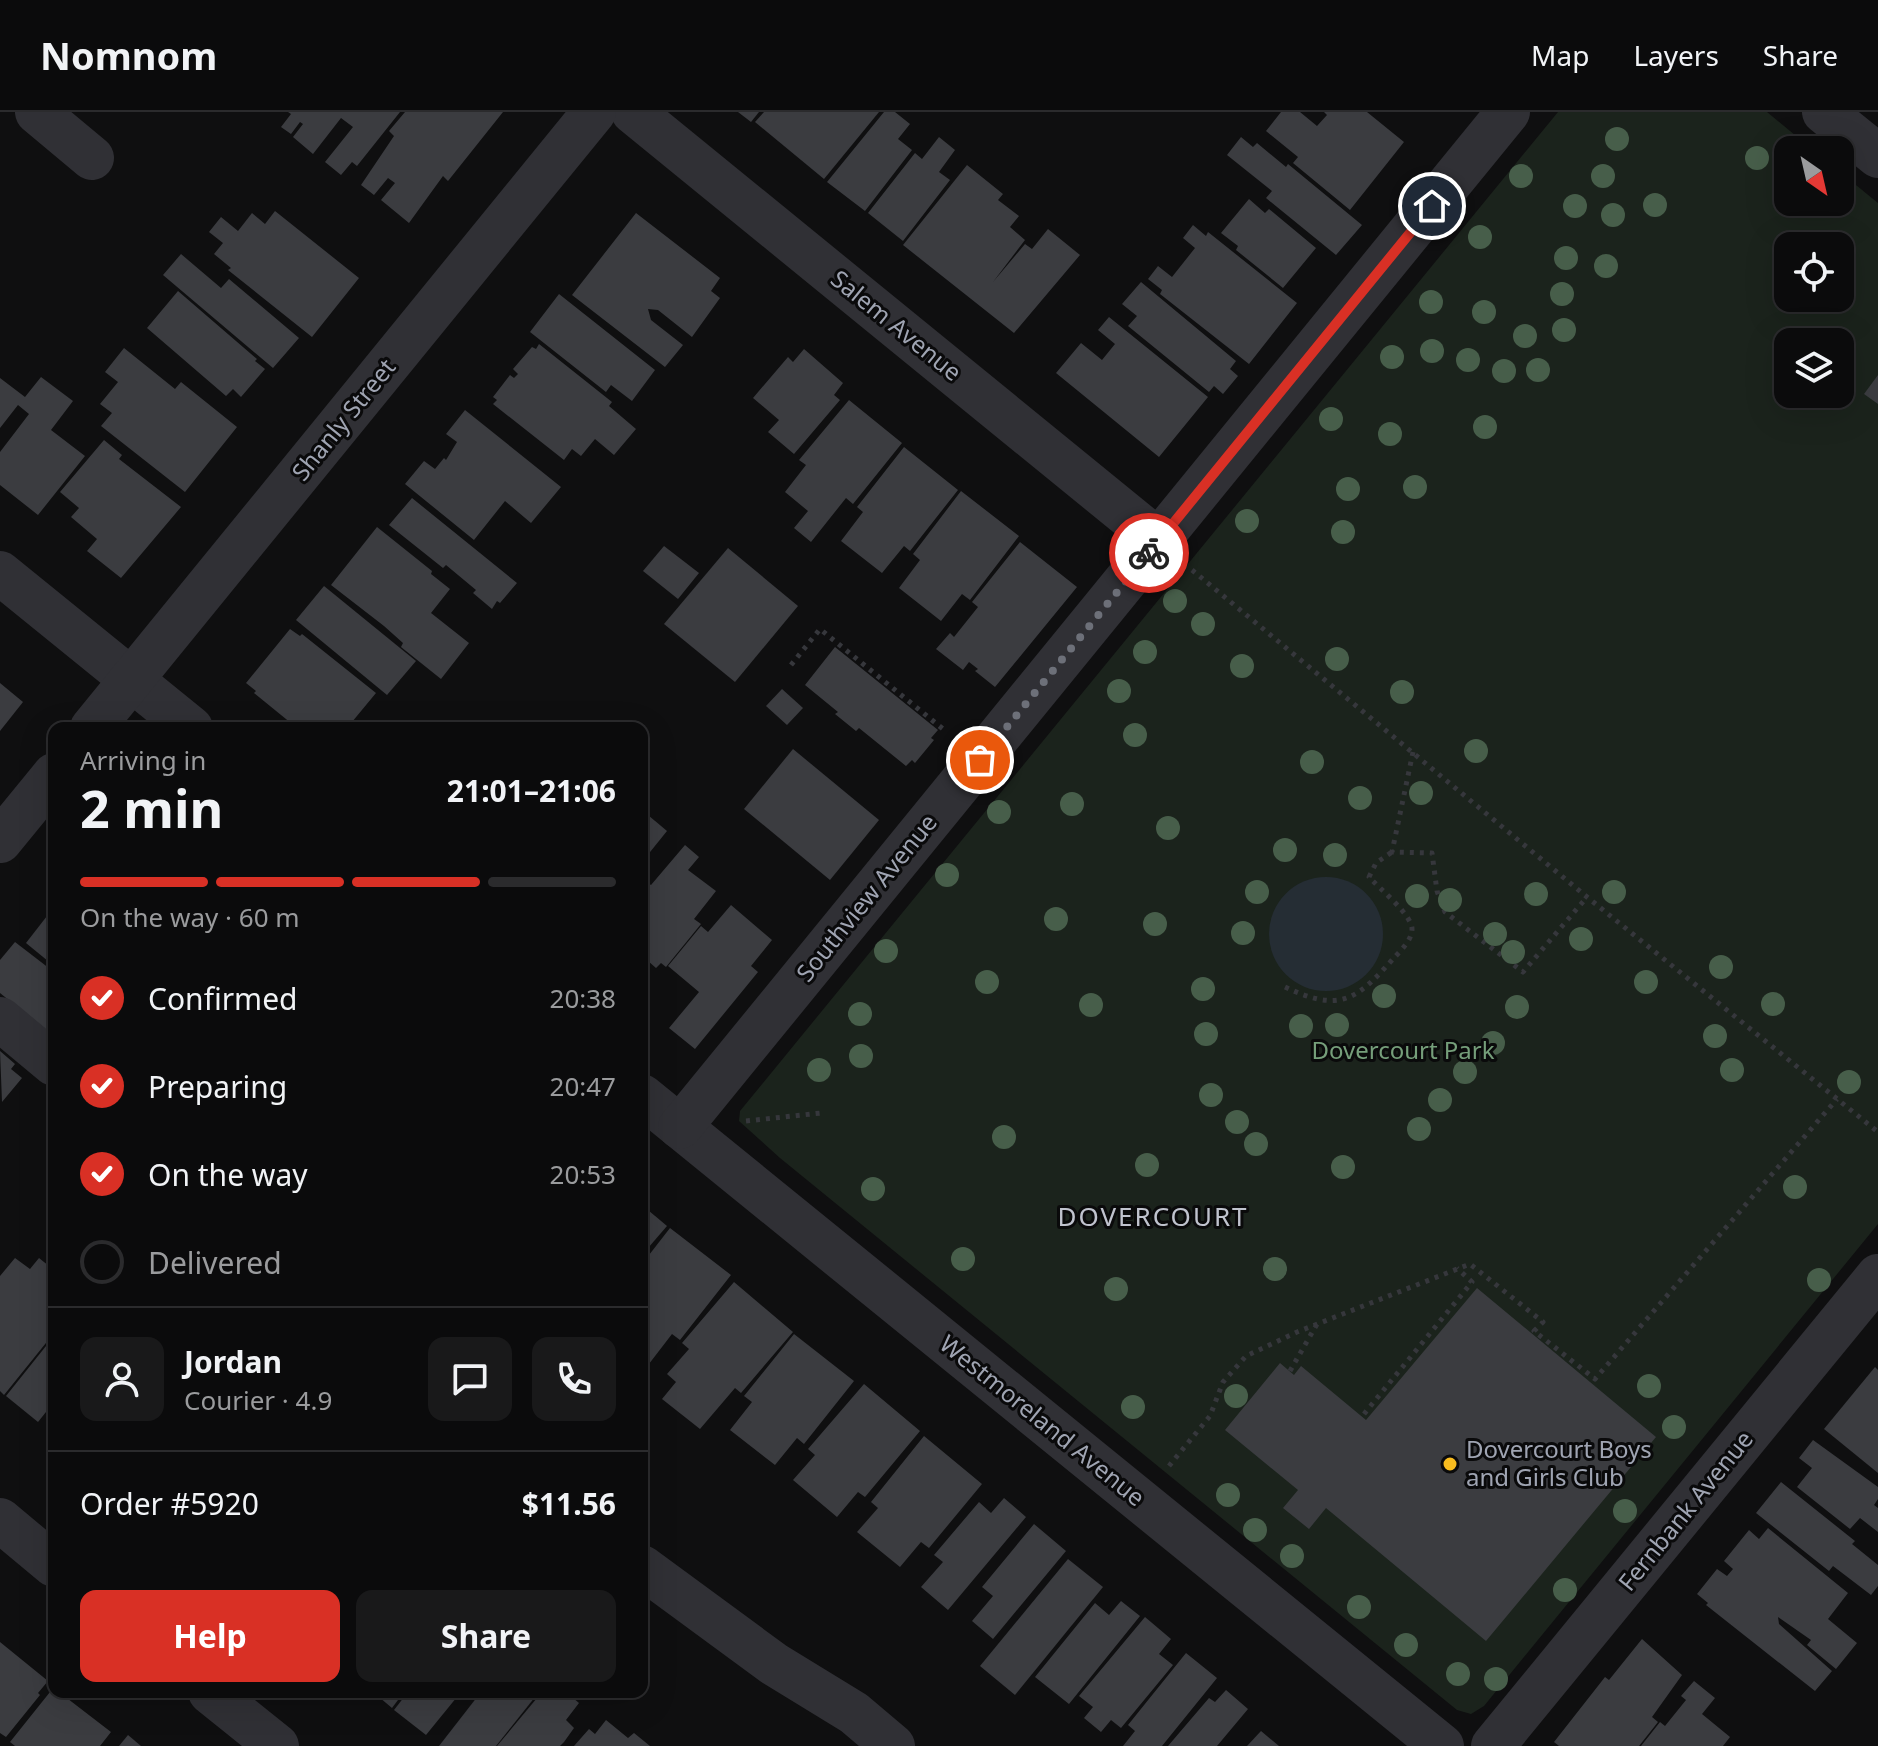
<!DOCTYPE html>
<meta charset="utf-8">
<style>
body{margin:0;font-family:"Noto Sans",sans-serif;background:#19191a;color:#f1f3f6;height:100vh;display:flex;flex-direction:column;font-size:30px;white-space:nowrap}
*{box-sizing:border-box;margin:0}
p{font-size:26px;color:#9a9b9d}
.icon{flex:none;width:44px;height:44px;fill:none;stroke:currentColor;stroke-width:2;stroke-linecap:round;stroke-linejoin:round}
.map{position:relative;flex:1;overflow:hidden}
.sheet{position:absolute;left:48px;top:610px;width:600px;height:976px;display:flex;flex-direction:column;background:#0b0b0c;border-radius:16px;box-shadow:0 8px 32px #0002,0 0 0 2px #2b2b2d}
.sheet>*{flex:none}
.needle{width:52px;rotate:146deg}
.tools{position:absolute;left:1774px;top:24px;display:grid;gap:16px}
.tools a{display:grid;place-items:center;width:80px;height:80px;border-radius:16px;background:#0b0b0c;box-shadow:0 8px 32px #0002,0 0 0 2px #2b2b2d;font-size:40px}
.pin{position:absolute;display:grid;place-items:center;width:68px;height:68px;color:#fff;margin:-34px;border:4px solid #fff;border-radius:50%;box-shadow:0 2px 8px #0007}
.courier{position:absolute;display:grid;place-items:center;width:80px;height:80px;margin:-40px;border:6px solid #d93025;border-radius:50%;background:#fff;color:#222;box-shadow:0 2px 10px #0007}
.overview em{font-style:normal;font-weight:700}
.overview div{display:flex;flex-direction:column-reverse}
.overview{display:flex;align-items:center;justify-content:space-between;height:136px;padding:0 32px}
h1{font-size:52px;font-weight:700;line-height:60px}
.bar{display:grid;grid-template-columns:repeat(4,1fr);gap:12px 8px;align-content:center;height:96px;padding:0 32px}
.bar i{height:10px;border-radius:6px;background:#2b2b2d}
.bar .current{background:#d93025}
.bar p{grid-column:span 4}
.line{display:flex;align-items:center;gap:20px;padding:0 32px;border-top:2px solid #2b2b2d}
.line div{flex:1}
.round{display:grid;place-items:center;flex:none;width:84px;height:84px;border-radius:16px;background:#19191a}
ol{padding:0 32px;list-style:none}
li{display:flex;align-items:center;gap:24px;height:88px}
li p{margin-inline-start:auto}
li .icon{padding:8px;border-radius:50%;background:#d93025;color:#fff;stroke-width:4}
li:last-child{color:#9a9b9d}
li i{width:44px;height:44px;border:4px solid #2b2b2d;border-radius:50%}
.button{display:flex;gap:16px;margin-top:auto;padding:16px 32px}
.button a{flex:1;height:92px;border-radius:16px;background:#d93025;color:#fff;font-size:32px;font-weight:700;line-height:92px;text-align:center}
.button a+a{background:#19191a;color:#f1f3f6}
header{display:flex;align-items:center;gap:48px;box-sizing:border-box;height:112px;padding:0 40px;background:#0b0b0c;border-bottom:2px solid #2b2b2d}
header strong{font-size:38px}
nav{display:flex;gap:44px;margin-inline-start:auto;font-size:28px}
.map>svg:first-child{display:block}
</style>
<header>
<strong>Nomnom</strong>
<nav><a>Map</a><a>Layers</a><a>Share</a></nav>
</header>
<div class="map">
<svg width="1878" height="1634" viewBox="0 0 1878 1634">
<rect width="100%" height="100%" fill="#0f0f10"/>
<!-- green -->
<path fill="#1b231c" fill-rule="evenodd" d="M 1558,0 L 1767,0 L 1813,38 L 1788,38 L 1788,90 L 1840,90 L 1840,60 L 1878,91 L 1878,1112 L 1484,1594 L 1471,1602 L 1457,1598 L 780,1046 L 739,1009 L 740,999 ZM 1788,134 L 1840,134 L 1840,186 L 1788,186 ZM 1788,230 L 1840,230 L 1840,282 L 1788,282 Z"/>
<!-- water -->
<circle fill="#252d34" cx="1326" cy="822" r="57"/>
<!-- building -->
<g fill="#3b3c40">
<polygon points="288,0 400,0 357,54 352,50 341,63 325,50 353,15 341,6 313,42 293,25 303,12 300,10 291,22 281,15 291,2"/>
<polygon points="405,0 503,0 448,69 443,64 409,111 381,88 395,71 388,66 374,83 361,73 394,24 389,19"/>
<polygon points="738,0 759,0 751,10"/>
<polygon points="764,0 879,0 824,67 755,10"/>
<polygon points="884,0 895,0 910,12 898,27 912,38 865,99 827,70"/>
<polygon points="1281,0 1300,0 1317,14 1327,3 1324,0 1367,0 1404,30 1350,98 1293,51 1298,45 1266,19"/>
<polygon points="939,25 955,38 939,60 950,68 903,129 868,101 915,41 922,47"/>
<polygon points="1241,25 1253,35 1257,31 1286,55 1288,52 1362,113 1336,143 1266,86 1272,79 1227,43"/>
<polygon points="967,53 1003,82 998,88 1019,104 1010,115 1025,128 993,170 1025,132 1032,137 1048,117 1080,143 1014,221 903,133"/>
<polygon points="1249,87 1265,101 1269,97 1316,136 1283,176 1236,138 1238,134 1221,121"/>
<polygon points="275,99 359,166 312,225 228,158 231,156 214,142 223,131 209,120 221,105 238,119 252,101 265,112"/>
<polygon points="636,101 720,166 711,179 720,186 692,225 658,198 648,197 651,208 683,233 665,255 572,183"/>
<polygon points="1193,113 1206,124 1208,120 1297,191 1249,252 1160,182 1162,178 1148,167 1158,154 1172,165 1195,136 1183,126"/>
<polygon points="181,142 221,176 229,167 299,226 273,256 163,163"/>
<polygon points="1141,170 1236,249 1230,257 1238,264 1223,282 1214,274 1209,280 1128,214 1137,204 1122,192"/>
<polygon points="178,179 257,247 255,249 265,257 241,285 233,277 226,284 147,216"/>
<polygon points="559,182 655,258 632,289 611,273 606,280 530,220"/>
<polygon points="1109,205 1208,285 1159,345 1056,261 1081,231 1102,248 1115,232 1098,218"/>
<polygon points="539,232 612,290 609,294 636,317 614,343 595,327 581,344 572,337 564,348 493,292 497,288 493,285 510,263 514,266 518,262 513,257 532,235 536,237"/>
<polygon points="124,236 175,277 181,270 237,315 185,380 101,314 112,301 100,292 118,270 105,260"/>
<polygon points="804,237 843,271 834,283 840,288 794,342 768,320 779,308 753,286 788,245 793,250"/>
<polygon points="1878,263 1878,292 1864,282"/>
<polygon points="41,265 73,289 51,318 85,344 38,403 0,373 0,340 29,302 18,293 0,316 0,266 25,285"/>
<polygon points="849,288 902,331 853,392 846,386 811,430 794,416 808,399 785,380 806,353 799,348"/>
<polygon points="465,298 561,375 531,411 505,389 474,428 405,372 424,349 435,357 444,346 446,348 457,330 446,322"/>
<polygon points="104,328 122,343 119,347 181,395 121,466 87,439 97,427 71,405 79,396 60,380"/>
<polygon points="904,335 958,378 910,439 904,434 882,461 841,429 863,400 857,395"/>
<polygon points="961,379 1019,424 970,488 962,482 941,509 899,476 920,448 913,442"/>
<polygon points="412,386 517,471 500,491 497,489 492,497 473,481 476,478 446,453 443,456 389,413"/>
<polygon points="377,415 432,459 431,462 450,477 431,501 469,531 441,567 401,535 403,531 384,514 331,473"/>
<polygon points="1020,430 1077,475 995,575 975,559 978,557 969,550 963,558 936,537 950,521 954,525 978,495 972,490"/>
<polygon points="664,434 699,461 678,487 643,459"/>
<polygon points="728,436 798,494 735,570 664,512"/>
<polygon points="324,474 416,549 387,583 296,508"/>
<polygon points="290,517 300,524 302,522 376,581 347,616 297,616 254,581 256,579 246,571"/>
<polygon points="835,535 938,618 931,626 934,628 915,651 912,648 906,654 859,616 856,619 835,602 838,600 805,573"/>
<polygon points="0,571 23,590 0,619"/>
<polygon points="782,577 803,596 787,613 766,594"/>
<polygon points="793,637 879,708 830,768 744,697"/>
<polygon points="642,698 667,719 642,750"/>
<polygon points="685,733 699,745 688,758 716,779 694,807 701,812 666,855 661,851 656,856 648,849 642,856 642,771 644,768 651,773"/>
<polygon points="731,793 772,828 751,854 758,860 695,937 669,916 699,880 668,854 701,814 708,820"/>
<polygon points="54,795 54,854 26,831"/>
<polygon points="15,830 54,860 54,925 0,881 0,848"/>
<polygon points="0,939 15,952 11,957 22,966 2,990"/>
<polygon points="642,1093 667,1114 642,1143"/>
<polygon points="670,1116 731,1163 680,1228 672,1222 642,1261 642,1152"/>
<polygon points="15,1146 30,1157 39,1146 54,1158 54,1221 4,1283 0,1279 0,1164"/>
<polygon points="734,1170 793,1220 741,1281 735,1276 700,1317 662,1287 676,1270 667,1262 689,1237 682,1231"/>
<polygon points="1477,1176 1656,1325 1486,1529 1326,1396 1309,1417 1283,1396 1298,1378 1225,1318 1280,1251 1294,1263 1301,1254 1366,1308"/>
<polygon points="794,1222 854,1269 804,1332 797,1326 775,1353 730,1318 752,1290 744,1284"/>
<polygon points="54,1224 54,1290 38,1310 6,1284"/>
<polygon points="1875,1255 1878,1258 1878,1361 1824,1317"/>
<polygon points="864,1272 920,1319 865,1385 858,1380 837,1405 793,1368 815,1343 808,1337"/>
<polygon points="924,1324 982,1372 929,1436 921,1430 900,1455 857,1420 878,1396 871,1390"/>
<polygon points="1813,1328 1878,1375 1878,1387 1874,1393 1878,1396 1878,1420 1860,1406 1850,1417 1797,1375 1812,1356 1799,1346"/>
<polygon points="1781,1370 1855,1429 1852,1432 1878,1453 1878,1474 1871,1483 1833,1454 1829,1459 1756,1401"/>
<polygon points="1004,1386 1026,1405 948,1498 921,1475 943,1450 934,1443 979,1390 991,1401"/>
<polygon points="1034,1412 1066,1439 993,1527 972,1509 993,1484 982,1475"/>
<polygon points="1768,1416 1848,1481 1828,1507 1857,1531 1836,1557 1807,1533 1811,1528 1778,1505 1779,1512 1832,1559 1815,1579 1706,1493 1708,1491 1697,1482 1717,1457 1727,1464 1733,1457 1724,1449 1749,1418 1759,1427"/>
<polygon points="1068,1447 1103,1475 1015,1583 980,1554"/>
<polygon points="1121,1489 1140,1504 1069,1592 1035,1565 1095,1491 1109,1503"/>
<polygon points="1145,1505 1171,1527 1159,1542 1173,1553 1121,1616 1111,1608 1101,1620 1084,1606 1093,1595 1079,1584"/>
<polygon points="1642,1527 1682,1563 1652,1605 1658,1610 1639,1634 1559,1634 1554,1630 1605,1565 1609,1568"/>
<polygon points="0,1530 48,1569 38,1581 40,1583 6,1625 0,1621"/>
<polygon points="1186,1541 1217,1566 1162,1634 1123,1634 1135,1619 1128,1613"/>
<polygon points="1694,1569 1715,1586 1702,1602 1730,1625 1723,1634 1641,1634 1660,1610 1665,1614 1686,1588 1681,1584"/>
<polygon points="54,1575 54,1580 59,1580 111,1620 100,1634 15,1634 10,1630"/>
<polygon points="1226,1578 1248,1597 1217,1634 1168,1634 1209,1586 1215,1590"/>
<polygon points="373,1580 404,1580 392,1596"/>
<polygon points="408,1580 461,1580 426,1623 394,1598"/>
<polygon points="481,1580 539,1580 496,1634 439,1634"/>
<polygon points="542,1580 566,1580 579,1591 566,1608 574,1616 564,1630 560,1634 497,1634"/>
<polygon points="606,1608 628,1626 634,1621 650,1634 574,1634 589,1617 595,1622"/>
<polygon points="1261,1619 1279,1634 1247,1634"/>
<polygon points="128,1623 141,1634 119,1634"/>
</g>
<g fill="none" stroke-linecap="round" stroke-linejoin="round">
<!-- path -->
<g stroke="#36373c" stroke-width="5" stroke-dasharray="4 6" stroke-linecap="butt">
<polyline points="1192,458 1587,785 1878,1020"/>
<polyline points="791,553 820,517 943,617"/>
<polyline points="1413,640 1392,740 1432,741 1437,779 1445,800 1523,860 1587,785"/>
<path d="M 1285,875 C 1338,900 1355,890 1392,848 C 1399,840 1412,829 1412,817 C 1412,803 1379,776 1369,765 L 1376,751 L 1392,740"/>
<polyline points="746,1009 821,1001"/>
<polyline points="1290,1259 1317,1212"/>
<polyline points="1364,1302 1472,1170 1457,1156"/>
<polyline points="1169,1354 1210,1304 1223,1270 1246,1244 1297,1220 1470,1152 1543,1210 1534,1219 1595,1267 1837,987"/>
</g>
<!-- minor -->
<g stroke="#303035" stroke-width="44">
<polyline points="37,0 92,46"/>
<polyline points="633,0 1159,429"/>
<polyline points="1824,0 1878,44"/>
<polyline points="0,461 191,616"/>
<polyline points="92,616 594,0"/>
<polyline points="0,729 54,663"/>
<polyline points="0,907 54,952"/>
<polyline points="642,984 1442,1634"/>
<polyline points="680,1015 1508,0"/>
<polyline points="0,1408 54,1453"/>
<polyline points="642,1455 774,1552 854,1601 893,1634"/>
<polyline points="210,1580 277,1634"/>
<polyline points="1493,1634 1878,1164"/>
</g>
</g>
<!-- trees -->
<g fill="#475e4a">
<circle cx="1617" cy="27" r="12"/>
<circle cx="1757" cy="46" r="12"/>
<circle cx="1521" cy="64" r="12"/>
<circle cx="1603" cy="64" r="12"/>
<circle cx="1655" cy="93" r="12"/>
<circle cx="1575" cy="94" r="12"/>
<circle cx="1613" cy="103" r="12"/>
<circle cx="1480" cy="125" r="12"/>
<circle cx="1566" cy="146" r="12"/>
<circle cx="1606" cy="154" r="12"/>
<circle cx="1562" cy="182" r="12"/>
<circle cx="1431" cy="190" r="12"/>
<circle cx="1484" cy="200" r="12"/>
<circle cx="1564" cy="218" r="12"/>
<circle cx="1525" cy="224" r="12"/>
<circle cx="1432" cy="239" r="12"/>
<circle cx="1392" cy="245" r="12"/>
<circle cx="1468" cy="248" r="12"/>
<circle cx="1538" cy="258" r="12"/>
<circle cx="1504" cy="259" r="12"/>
<circle cx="1331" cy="307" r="12"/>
<circle cx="1485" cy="315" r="12"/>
<circle cx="1390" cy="322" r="12"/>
<circle cx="1415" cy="375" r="12"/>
<circle cx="1348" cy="377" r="12"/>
<circle cx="1247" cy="409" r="12"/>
<circle cx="1343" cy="420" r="12"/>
<circle cx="1175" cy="489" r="12"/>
<circle cx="1203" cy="512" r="12"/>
<circle cx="1145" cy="540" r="12"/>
<circle cx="1337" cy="547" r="12"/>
<circle cx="1242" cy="554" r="12"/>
<circle cx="1119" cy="579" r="12"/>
<circle cx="1402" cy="580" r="12"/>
<circle cx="1135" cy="623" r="12"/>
<circle cx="1476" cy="639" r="12"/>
<circle cx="1312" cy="650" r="12"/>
<circle cx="1421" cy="681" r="12"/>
<circle cx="1360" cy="686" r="12"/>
<circle cx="1072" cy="692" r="12"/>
<circle cx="999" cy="700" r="12"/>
<circle cx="1168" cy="716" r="12"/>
<circle cx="1285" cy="738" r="12"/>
<circle cx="1335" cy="743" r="12"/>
<circle cx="947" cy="763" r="12"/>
<circle cx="1257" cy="780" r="12"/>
<circle cx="1614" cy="780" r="12"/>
<circle cx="1536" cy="782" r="12"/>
<circle cx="1417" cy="784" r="12"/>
<circle cx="1450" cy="788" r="12"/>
<circle cx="1056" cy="807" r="12"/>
<circle cx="1155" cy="812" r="12"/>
<circle cx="1243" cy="821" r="12"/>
<circle cx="1495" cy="822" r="12"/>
<circle cx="1581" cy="827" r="12"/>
<circle cx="886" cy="839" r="12"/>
<circle cx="1513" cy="840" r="12"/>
<circle cx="1721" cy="855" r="12"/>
<circle cx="987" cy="870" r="12"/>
<circle cx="1646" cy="870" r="12"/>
<circle cx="1203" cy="877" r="12"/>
<circle cx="1384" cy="884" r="12"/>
<circle cx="1773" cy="892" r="12"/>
<circle cx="1091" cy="893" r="12"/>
<circle cx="1517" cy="895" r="12"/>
<circle cx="860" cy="902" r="12"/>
<circle cx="1337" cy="913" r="12"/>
<circle cx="1301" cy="914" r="12"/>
<circle cx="1206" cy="922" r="12"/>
<circle cx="1715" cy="924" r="12"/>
<circle cx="1493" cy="931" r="12"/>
<circle cx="861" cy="944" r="12"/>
<circle cx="819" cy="958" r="12"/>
<circle cx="1732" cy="958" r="12"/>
<circle cx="1465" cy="960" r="12"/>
<circle cx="1849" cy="970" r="12"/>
<circle cx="1211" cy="983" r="12"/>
<circle cx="1440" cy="988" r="12"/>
<circle cx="1237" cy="1010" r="12"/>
<circle cx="1419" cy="1017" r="12"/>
<circle cx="1004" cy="1025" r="12"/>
<circle cx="1256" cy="1032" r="12"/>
<circle cx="1147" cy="1053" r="12"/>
<circle cx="1343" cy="1055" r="12"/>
<circle cx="1795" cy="1075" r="12"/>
<circle cx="873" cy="1077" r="12"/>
<circle cx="963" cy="1147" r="12"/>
<circle cx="1275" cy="1157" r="12"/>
<circle cx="1819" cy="1168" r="12"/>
<circle cx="1116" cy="1177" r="12"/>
<circle cx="1649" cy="1274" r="12"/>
<circle cx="1236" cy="1284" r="12"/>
<circle cx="1133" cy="1295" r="12"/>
<circle cx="1674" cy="1315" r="12"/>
<circle cx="1228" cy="1383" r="12"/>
<circle cx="1625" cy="1399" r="12"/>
<circle cx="1255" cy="1418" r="12"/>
<circle cx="1292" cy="1444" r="12"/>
<circle cx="1565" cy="1478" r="12"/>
<circle cx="1359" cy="1495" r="12"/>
<circle cx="1406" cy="1533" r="12"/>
<circle cx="1458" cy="1562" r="12"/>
<circle cx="1496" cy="1567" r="12"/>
</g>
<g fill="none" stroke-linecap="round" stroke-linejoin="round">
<!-- done -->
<polyline stroke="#6d7079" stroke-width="8" stroke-dasharray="0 14.4" points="980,648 1149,441"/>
<!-- route -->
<polyline stroke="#d93025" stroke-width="10" points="1149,441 1432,94"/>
</g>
<!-- markers -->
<circle fill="#f8bc1f" stroke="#0a0a0b" stroke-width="3" cx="1450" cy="1352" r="8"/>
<g text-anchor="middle" stroke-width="6" stroke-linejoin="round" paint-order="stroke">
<!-- street labels -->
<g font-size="24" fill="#9fa4b2" stroke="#0a0a0b">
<text transform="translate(896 214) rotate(39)" y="8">Salem Avenue</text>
<text transform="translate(344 308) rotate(-51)" y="8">Shanly Street</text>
<text transform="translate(867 786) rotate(-51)" y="8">Southview Avenue</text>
<text transform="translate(1042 1309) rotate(39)" y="8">Westmoreland Avenue</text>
<text transform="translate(1686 1399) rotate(-51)" y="8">Fernbank Avenue</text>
</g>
<!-- park labels -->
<g font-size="24" fill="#759e7a" stroke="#0a0a0b">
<text x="1403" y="947">Dovercourt Park</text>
</g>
<!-- poi labels -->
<g font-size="24" fill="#9fa4b2" stroke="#0a0a0b" text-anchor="start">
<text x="1466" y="1346">Dovercourt Boys<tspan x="1466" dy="28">and Girls Club</tspan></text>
</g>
<!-- neighbourhood labels -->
<g font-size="26" letter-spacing="2" fill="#c0c3ce" stroke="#0a0a0b">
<text x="1153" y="1114">DOVERCOURT</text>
</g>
</g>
</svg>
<div class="tools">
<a><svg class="needle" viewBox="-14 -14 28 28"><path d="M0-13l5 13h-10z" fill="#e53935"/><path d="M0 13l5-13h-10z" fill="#9a9b9d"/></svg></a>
<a><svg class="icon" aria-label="locate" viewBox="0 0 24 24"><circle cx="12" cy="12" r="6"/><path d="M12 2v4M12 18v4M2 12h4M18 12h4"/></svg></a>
<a><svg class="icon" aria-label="layers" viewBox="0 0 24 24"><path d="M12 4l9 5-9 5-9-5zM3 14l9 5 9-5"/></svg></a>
</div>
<div class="pin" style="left:980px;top:648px;background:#ea580c"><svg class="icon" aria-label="bag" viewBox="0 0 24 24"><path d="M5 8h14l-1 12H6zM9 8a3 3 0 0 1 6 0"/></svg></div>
<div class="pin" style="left:1432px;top:94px;background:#1f2937"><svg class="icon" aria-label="home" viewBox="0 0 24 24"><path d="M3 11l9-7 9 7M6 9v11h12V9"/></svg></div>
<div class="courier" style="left:1149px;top:441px"><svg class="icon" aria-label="bike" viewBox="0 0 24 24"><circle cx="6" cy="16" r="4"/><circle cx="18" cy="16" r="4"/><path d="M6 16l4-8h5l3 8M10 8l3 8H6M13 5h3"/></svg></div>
<section class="sheet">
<div class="overview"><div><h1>2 min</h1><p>Arriving in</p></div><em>21:01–21:06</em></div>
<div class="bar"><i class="current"></i><i class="current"></i><i class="current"></i><i></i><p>On the way · 60 m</p></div>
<ol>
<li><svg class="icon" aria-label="check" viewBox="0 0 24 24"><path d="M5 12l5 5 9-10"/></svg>Confirmed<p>20:38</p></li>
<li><svg class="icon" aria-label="check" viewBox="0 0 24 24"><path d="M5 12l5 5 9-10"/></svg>Preparing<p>20:47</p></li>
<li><svg class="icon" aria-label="check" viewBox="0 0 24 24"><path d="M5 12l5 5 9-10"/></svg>On the way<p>20:53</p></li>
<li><i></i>Delivered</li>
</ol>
<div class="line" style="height:144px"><a class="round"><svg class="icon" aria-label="person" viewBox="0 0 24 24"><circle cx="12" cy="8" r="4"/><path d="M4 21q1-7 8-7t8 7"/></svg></a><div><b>Jordan</b><p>Courier · 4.9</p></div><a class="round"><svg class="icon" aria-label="chat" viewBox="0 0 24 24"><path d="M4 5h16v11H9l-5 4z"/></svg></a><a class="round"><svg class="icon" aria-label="phone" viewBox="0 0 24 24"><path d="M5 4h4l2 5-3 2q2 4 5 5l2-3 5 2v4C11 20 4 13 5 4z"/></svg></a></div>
<div class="line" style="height:104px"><div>Order #5920</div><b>$11.56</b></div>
<div class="button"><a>Help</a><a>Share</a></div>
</section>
</div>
